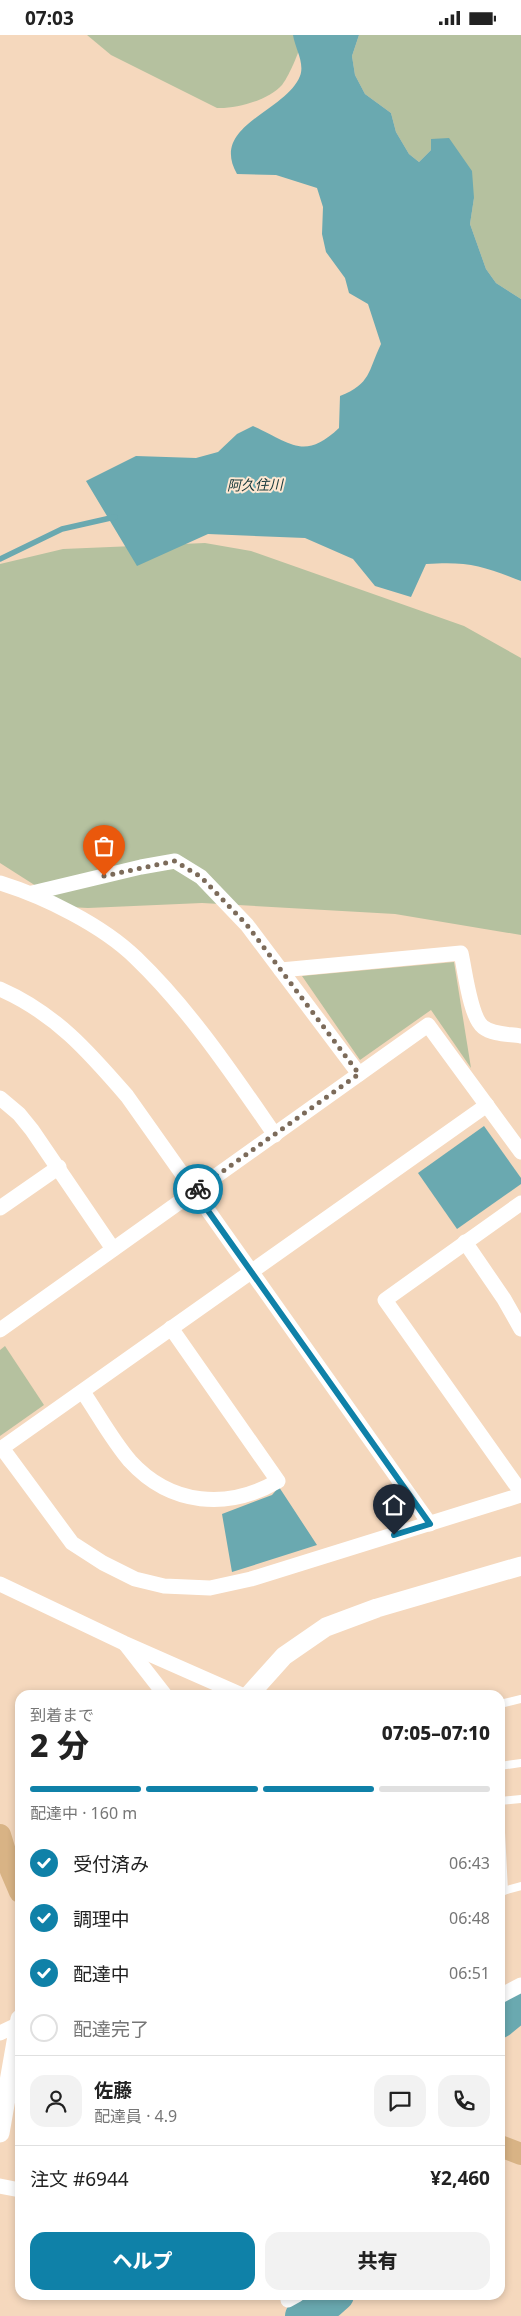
<!DOCTYPE html>
<html lang="ja">
<meta charset="utf-8">
<style>
body{margin:0;font-family:"Noto Sans","Noto Sans JP",sans-serif;background:#f2f2f2;color:#222;height:100vh;display:flex;flex-direction:column;font-size:19px;white-space:nowrap}
*{box-sizing:border-box;margin:0}
p{font-size:16px;color:#767676}
.icon{flex:none;width:28px;height:28px;fill:none;stroke:currentColor;stroke-width:2;stroke-linecap:round;stroke-linejoin:round}
.map{position:relative;flex:1;overflow:hidden}
.drawer{position:absolute;left:15px;top:1655px;width:490px;height:610px;display:flex;flex-direction:column;background:#fff;border-radius:15px;box-shadow:0 2px 8px #0003}
.drawer>*{flex:none}
.pin{position:absolute;display:grid;place-items:center;width:42px;height:42px;color:#fff;margin:-51px -21px;border-radius:50% 50% 50% 0;rotate:-45deg;box-shadow:0 0 5px #0007}
.pin .icon{rotate:45deg}
.courier{position:absolute;display:grid;place-items:center;width:50px;height:50px;margin:-25px;border:4px solid #0f81a8;border-radius:50%;background:#fff;color:#222;box-shadow:0 1px 6px #0007}
.summary em{font-style:normal;font-weight:800}
.summary div{display:flex;flex-direction:column-reverse}
.summary{display:flex;align-items:center;justify-content:space-between;height:85px;padding:0 15px}
h1{font-size:32px;font-weight:800;line-height:38px}
.bar{display:grid;grid-template-columns:repeat(4,1fr);gap:8px 5px;align-content:center;height:60px;padding:0 15px}
.bar i{height:6px;border-radius:4px;background:#e0e0e0}
.bar .current{background:#0f81a8}
.bar p{grid-column:span 4}
.line{display:flex;align-items:center;gap:12px;padding:0 15px;border-top:1px solid #e0e0e0}
.line div{flex:1}
.round{display:grid;place-items:center;flex:none;width:52px;height:52px;border-radius:15px;background:#f2f2f2}
ol{padding:0 15px;list-style:none}
li{display:flex;align-items:center;gap:15px;height:55px}
li p{margin-inline-start:auto}
li .icon{padding:5px;border-radius:50%;background:#0f81a8;color:#fff;stroke-width:4}
li:last-child{color:#767676}
li i{width:28px;height:28px;border:2px solid #e0e0e0;border-radius:50%}
.cta{display:flex;gap:10px;margin-top:auto;padding:10px 15px}
.cta a{flex:1;height:58px;border-radius:15px;background:#0f81a8;color:#fff;font-size:20px;font-weight:800;line-height:58px;text-align:center}
.cta a+a{background:#f2f2f2;color:#222}
.status{display:flex;justify-content:space-between;align-items:center;height:35px;padding:0 25px;background:#fff;direction:ltr}
.status svg{height:14px;fill:currentColor}
.map>svg:first-child{display:block}
</style>
<div class="status"><b>07:03</b><svg viewBox="0 0 49 12"><path d="M0 12V9h3v3zM5 12V6h3v6zM10 12V3h3v9zM15 12V0h3v12zM26 1h20v11H26zM47 4h2v5h-2z"/></svg></div>
<div class="map">
<svg width="521" height="2281" viewBox="0 0 521 2281">
<rect width="100%" height="100%" fill="#f5d8bd"/>
<!-- green -->
<g fill="#b5c19f">
<path d="M 87,0 L 304,0 C 300,14 291,38 282,50 C 269,65 236,74 217,73 L 111,20 Z"/>
<polygon points="359,0 521,0 521,264 496,248 486,234 470,189 474,163 431,115 419,127 409,119 396,97 391,78 365,59 355,40 352,21"/>
<polygon points="205,508 251,516 464,591 521,623 521,900 395,879 202,868 88,873 69,872 0,828 0,529 63,514"/>
<polygon points="454,927 471,1033 431,975 360,1025 302,941"/>
<polygon points="5,1311 44,1370 0,1401 0,1315"/>
</g>
<!-- water -->
<g fill="#6aa9b0">
<path d="M 293,0 L 359,0 L 352,21 L 355,40 L 365,59 L 391,78 L 396,97 L 409,119 L 419,127 L 431,115 L 431,104 L 449,103 L 472,136 L 474,163 L 470,189 L 486,234 L 496,248 L 521,264 L 521,546 C 483,531 468,526 426,529 L 411,562 L 375,551 L 353,524 L 305,503 L 208,499 L 137,531 L 86,446 L 136,421 L 196,423 L 218,417 L 237,399 L 253,391 C 291,408 304,426 339,393 L 340,361 C 371,349 368,336 381,309 L 368,269 L 349,258 L 345,243 L 326,217 L 322,199 L 323,172 L 317,153 L 276,140 L 237,139 C 209,90 286,77 300,41 C 305,28 295,13 293,0 Z"/>
<polygon points="484,1091 521,1143 521,1149 457,1194 418,1138"/>
<polygon points="279,1452 317,1510 232,1537 222,1479 272,1460"/>
</g>
<g fill="none" stroke-linecap="round" stroke-linejoin="round">
<!-- stream -->
<polyline stroke="#6aa9b0" stroke-width="5.5" points="0,524 62,494 115,482"/>
<!-- river -->
<g stroke="#6aa9b0" stroke-width="32">
<polyline points="500,1987 521,1970"/>
<polyline points="301,2281 329,2268 338,2260"/>
</g>
<!-- service -->
<g stroke="#fff" stroke-width="8">
<polyline points="500,1669 521,1664"/>
<polyline points="500,1731 521,1728"/>
<polyline points="500,1766 521,1764"/>
<polyline points="500,1778 504,1856"/>
<polyline points="500,1857 521,1851"/>
</g>
<!-- minor -->
<g stroke="#fff" stroke-width="15">
<path d="M 0,848 C 45,862 102,890 136,923 C 190,975 232,1038 275,1100"/>
<polyline points="32,858 141,832 175,826 201,842 247,890 359,1039"/>
<path d="M 281,935 L 461,918 C 465,935 470,982 483,992 C 493,1000 509,999 521,1001"/>
<path d="M 0,954 C 55,978 89,1017 127,1061 L 430,1489"/>
<polyline points="0,1063 19,1079 32,1095 113,1214"/>
<polyline points="487,1070 2,1413 72,1508 103,1528 135,1544 164,1551 210,1553 251,1544 521,1460"/>
<polyline points="521,1168 385,1265 521,1457"/>
<polyline points="0,1173 59,1132"/>
<polyline points="465,1207 504,1264 521,1294"/>
<polyline points="0,1295 428,990 521,1117"/>
<path d="M 83,1357 C 98,1379 112,1405 130,1426 C 171,1471 228,1475 278,1446 L 171,1293"/>
<polyline points="0,1549 124,1608 242,1660"/>
<polyline points="126,1610 165,1660"/>
<polyline points="500,1961 521,1950"/>
<polyline points="0,1998 19,1989"/>
<polyline points="0,2151 20,2155"/>
<polyline points="288,2265 297,2260"/>
</g>
<!-- tertiary -->
<g stroke="#fff" stroke-width="19">
<polyline points="249,1660 284,1621 326,1592 377,1573 521,1531"/>
<polyline points="0,2098 20,1984"/>
</g>
<!-- primary -->
<g stroke="#d8b385" stroke-width="22">
<polyline points="0,1800 11,1836 20,1857"/>
<polyline points="500,2111 521,2119"/>
</g>
</g>
<g fill="none" stroke-linecap="round" stroke-linejoin="round">
<!-- done -->
<polyline stroke="#7c6b5a" stroke-width="5" stroke-dasharray="0 9" points="104,841 175,826 201,842 247,890 359,1039 198,1154"/>
<!-- route -->
<polyline stroke="#0f81a8" stroke-width="6" points="198,1154 194,1156 430,1489 394,1500"/>
</g>
<g text-anchor="middle" stroke-width="4" stroke-linejoin="round" paint-order="stroke">
<!-- water labels -->
<g font-size="14" font-style="italic" fill="#16373a" stroke="#fee7d1">
<text transform="translate(255 450) rotate(-1)" y="5">阿久住川</text>
</g>
</g>
</svg>
<div class="pin" style="left:104px;top:841px;background:#ea580c"><svg class="icon" aria-label="bag" viewBox="0 0 24 24"><path d="M5 8h14l-1 12H6zM9 8a3 3 0 0 1 6 0"/></svg></div>
<div class="pin" style="left:394px;top:1500px;background:#1f2937"><svg class="icon" aria-label="home" viewBox="0 0 24 24"><path d="M3 11l9-7 9 7M6 9v11h12V9"/></svg></div>
<div class="courier" style="left:198px;top:1154px"><svg class="icon" aria-label="bike" viewBox="0 0 24 24"><circle cx="6" cy="16" r="4"/><circle cx="18" cy="16" r="4"/><path d="M6 16l4-8h5l3 8M10 8l3 8H6M13 5h3"/></svg></div>
<section class="drawer">
<div class="summary"><div><h1>2 分</h1><p>到着まで</p></div><em>07:05–07:10</em></div>
<div class="bar"><i class="current"></i><i class="current"></i><i class="current"></i><i></i><p>配達中 · 160 m</p></div>
<ol>
<li><svg class="icon" aria-label="check" viewBox="0 0 24 24"><path d="M5 12l5 5 9-10"/></svg>受付済み<p>06:43</p></li>
<li><svg class="icon" aria-label="check" viewBox="0 0 24 24"><path d="M5 12l5 5 9-10"/></svg>調理中<p>06:48</p></li>
<li><svg class="icon" aria-label="check" viewBox="0 0 24 24"><path d="M5 12l5 5 9-10"/></svg>配達中<p>06:51</p></li>
<li><i></i>配達完了</li>
</ol>
<div class="line" style="height:90px"><a class="round"><svg class="icon" aria-label="person" viewBox="0 0 24 24"><circle cx="12" cy="8" r="4"/><path d="M4 21q1-7 8-7t8 7"/></svg></a><div><b>佐藤</b><p>配達員 · 4.9</p></div><a class="round"><svg class="icon" aria-label="chat" viewBox="0 0 24 24"><path d="M4 5h16v11H9l-5 4z"/></svg></a><a class="round"><svg class="icon" aria-label="phone" viewBox="0 0 24 24"><path d="M5 4h4l2 5-3 2q2 4 5 5l2-3 5 2v4C11 20 4 13 5 4z"/></svg></a></div>
<div class="line" style="height:65px"><div>注文 #6944</div><b>¥2,460</b></div>
<div class="cta"><a>ヘルプ</a><a>共有</a></div>
</section>
</div>
